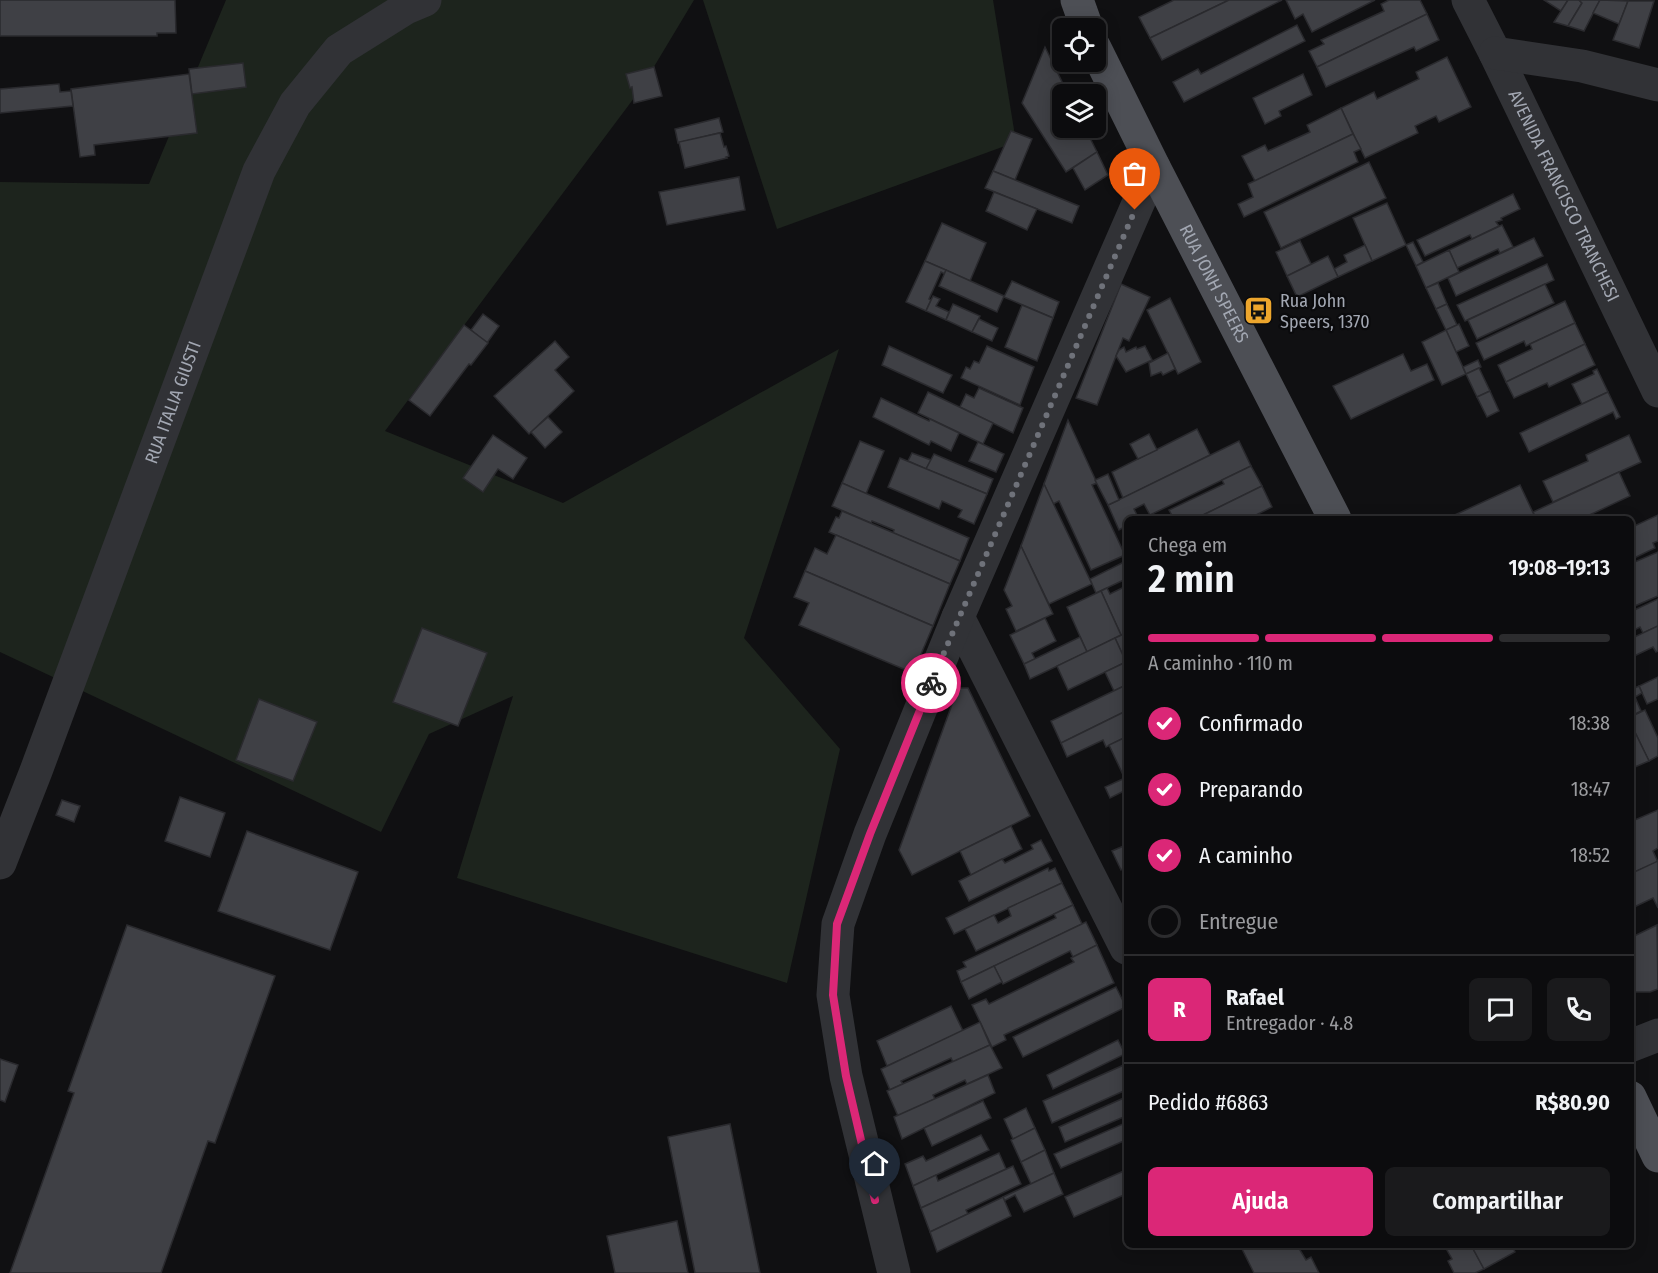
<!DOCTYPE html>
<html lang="pt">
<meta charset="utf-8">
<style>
body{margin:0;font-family:"Fira Sans Condensed",sans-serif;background:#1a1a1c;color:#f1f3f6;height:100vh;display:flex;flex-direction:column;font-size:22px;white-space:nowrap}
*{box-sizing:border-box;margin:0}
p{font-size:20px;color:#9a9b9e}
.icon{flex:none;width:33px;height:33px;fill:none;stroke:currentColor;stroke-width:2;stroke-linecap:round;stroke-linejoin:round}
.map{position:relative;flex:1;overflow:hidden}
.sheet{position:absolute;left:1124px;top:516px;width:510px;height:732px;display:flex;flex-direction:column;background:#0c0c0e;border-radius:9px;box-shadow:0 3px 15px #0003,0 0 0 2px #2c2c2e}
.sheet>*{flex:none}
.controls{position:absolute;left:1052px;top:18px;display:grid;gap:12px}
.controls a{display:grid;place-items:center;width:54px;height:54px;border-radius:9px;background:#0c0c0e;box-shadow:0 3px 15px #0003,0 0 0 2px #2c2c2e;font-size:30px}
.pin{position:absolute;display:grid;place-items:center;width:51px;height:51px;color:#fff;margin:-62px -26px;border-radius:50% 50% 50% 0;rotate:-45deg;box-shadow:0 0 6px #0007}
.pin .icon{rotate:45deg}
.courier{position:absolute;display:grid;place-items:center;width:60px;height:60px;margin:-30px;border:4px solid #db2777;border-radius:50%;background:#fff;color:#222;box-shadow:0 2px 8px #0007}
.summary em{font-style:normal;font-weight:600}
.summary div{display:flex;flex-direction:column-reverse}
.summary{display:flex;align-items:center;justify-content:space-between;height:102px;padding:0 24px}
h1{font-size:39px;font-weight:600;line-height:45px}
.bar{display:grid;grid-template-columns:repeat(4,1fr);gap:9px 6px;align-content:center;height:72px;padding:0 24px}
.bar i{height:8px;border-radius:4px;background:#2c2c2e}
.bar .on{background:#db2777}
.bar p{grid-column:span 4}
.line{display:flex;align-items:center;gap:15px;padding:0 24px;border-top:2px solid #2c2c2e}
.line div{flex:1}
.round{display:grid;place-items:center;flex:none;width:63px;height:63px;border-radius:9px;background:#1a1a1c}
ol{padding:0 24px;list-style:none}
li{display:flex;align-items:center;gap:18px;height:66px}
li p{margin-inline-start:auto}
li .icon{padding:6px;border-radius:50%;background:#db2777;color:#fff;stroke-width:4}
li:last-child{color:#9a9b9e}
li i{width:33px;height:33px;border:3px solid #2c2c2e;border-radius:50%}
.button{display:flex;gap:12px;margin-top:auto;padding:12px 24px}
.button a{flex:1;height:69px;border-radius:9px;background:#db2777;color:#fff;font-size:24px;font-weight:600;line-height:69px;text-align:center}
.button a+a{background:#1a1a1c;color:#f1f3f6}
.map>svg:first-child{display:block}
</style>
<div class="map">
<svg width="1658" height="1273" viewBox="0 0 1658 1273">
<rect width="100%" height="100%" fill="#101012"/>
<!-- green -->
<g fill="#1d241d">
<polygon points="226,0 694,0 640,90 385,431 563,503 839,349 744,638 840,749 787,983 457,878 513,696 429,734 381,832 0,652 0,182 149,184"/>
<polygon points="703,0 993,0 1016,142 777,229"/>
</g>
<!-- building -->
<g fill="#3f4045" stroke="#2a2a2e" stroke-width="1.5">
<polygon points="0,0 175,0 176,33 157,33 157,36 0,36"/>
<polygon points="1174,0 1229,0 1150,38 1139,17"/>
<polygon points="1229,0 1282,0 1162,60 1150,38"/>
<polygon points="1286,0 1375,0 1312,32 1303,14 1295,19"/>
<polygon points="1389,0 1420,0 1427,14 1317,67 1309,51 1324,44 1321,40 1384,11 1381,4"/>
<polygon points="1544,0 1568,0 1561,11"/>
<polygon points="1568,0 1579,0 1582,3 1568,26 1554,22"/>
<polygon points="1579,0 1600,0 1584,31 1568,26 1582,3"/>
<polygon points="1600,0 1628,1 1619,24 1593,13"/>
<polygon points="1628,1 1654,1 1639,48 1613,40"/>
<polygon points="1427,14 1439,40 1416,51 1414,47 1326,87 1317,67"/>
<polygon points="1297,25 1305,41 1184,102 1173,82 1198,69 1201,74"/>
<polygon points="1045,47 1068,94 1062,94 1062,128 1085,128 1097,152 1066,172 1022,103"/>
<polygon points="1447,57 1471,107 1439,122 1436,116 1415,126 1418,133 1365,158 1341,108 1374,92 1377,99 1419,79 1416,72"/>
<polygon points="243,63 246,87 192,94 189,69"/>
<polygon points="654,67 662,96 634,103 632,87 630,88 626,74"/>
<polygon points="189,74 197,133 94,145 95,155 80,157 71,89"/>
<polygon points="1303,74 1312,95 1279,111 1281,116 1265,124 1253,98"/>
<polygon points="59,84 60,92 71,91 73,106 0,113 0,89"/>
<polygon points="1341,108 1353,134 1255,181 1242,156 1265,145 1268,151 1310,132 1307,125"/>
<polygon points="719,118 723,132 678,143 675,129"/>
<polygon points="1011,131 1032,139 1015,180 993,171"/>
<polygon points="720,133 724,147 726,146 729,156 726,157 727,158 685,168 679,142"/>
<polygon points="1353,134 1361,149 1354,152 1358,162 1244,217 1238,204 1253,197 1248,184"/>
<polygon points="1097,152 1108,175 1085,190 1073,168"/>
<polygon points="1369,162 1386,198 1281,248 1264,212"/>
<polygon points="993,171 1079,206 1072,223 985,188"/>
<polygon points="739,177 745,210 667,225 659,192"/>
<polygon points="994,192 1037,209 1027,230 986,211"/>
<polygon points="1513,194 1520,209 1501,218 1502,220 1496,222 1499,226 1472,239 1470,235 1425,256 1417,240"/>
<polygon points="1387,203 1406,245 1372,261 1353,218"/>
<polygon points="942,223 986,243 970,281 925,261"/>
<polygon points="1502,225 1513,247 1500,253 1498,249 1457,268 1449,250"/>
<polygon points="1534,238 1543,256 1456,296 1448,278"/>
<polygon points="1300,241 1311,264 1287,276 1276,252"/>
<polygon points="1413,242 1423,262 1416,266 1406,245"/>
<polygon points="1365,245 1372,261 1338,277 1334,269 1347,262 1344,255"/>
<polygon points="1449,250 1459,272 1426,288 1416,266"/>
<polygon points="1328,256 1338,277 1297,297 1287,276"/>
<polygon points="925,261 946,270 945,274 941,272 929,299 931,300 926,311 906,302"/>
<polygon points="1547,264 1554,280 1465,321 1457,305"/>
<polygon points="946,270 1004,296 997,312 939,286"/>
<polygon points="1012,281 1059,302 1053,318 1004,297"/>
<polygon points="1438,283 1447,304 1436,309 1426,288"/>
<polygon points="1121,284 1150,297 1129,341 1123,338 1097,405 1076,398"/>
<polygon points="1545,284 1554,303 1477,339 1468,320"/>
<polygon points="933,296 940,299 936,306 949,312 946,320 926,311"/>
<polygon points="1170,298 1201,362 1178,374 1147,310"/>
<polygon points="1565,301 1575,323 1526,346 1524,341 1484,360 1476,343"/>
<polygon points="953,304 980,316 972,332 946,320"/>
<polygon points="1447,304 1457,325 1446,330 1436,309"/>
<polygon points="1022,305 1053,318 1037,361 1005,347"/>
<polygon points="483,314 499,326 487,343 471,330"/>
<polygon points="979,319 998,328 992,341 972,332"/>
<polygon points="1575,323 1585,344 1506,382 1498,365 1532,349 1530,344"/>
<polygon points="1459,324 1469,346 1456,352 1446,330"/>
<polygon points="464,325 488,343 471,365 469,364 430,416 409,400"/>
<polygon points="1446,330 1466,374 1442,385 1422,342"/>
<polygon points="555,341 569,357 555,370 574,391 529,434 494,396"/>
<polygon points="1585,344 1595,365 1549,387 1547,383 1514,398 1506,382"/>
<polygon points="889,346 952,375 943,393 882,365"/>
<polygon points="987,346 1034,367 1020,405 961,378 966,367 970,369 974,361 979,363"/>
<polygon points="1145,346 1152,360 1126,372 1116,356 1119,350 1124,347 1126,352 1136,347 1137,349"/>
<polygon points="1168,353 1175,369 1163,375 1161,372 1151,376 1149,363"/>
<polygon points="1403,354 1411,371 1427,364 1434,380 1351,419 1333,386"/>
<polygon points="1478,360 1481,367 1466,374 1463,367"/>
<polygon points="1479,368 1490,391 1477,397 1466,374"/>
<polygon points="1597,369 1608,392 1582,404 1572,384 1594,374 1593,371"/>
<polygon points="979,388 1023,408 1013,433 960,407 966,394 974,398"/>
<polygon points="1490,391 1499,411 1487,417 1477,397"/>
<polygon points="928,392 993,423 983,444 918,413"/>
<polygon points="1608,392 1620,417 1616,419 1613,412 1529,452 1520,433"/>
<polygon points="881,398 929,421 930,419 959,433 951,451 931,441 929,445 873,417"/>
<polygon points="548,417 562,432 545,448 531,432"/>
<polygon points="1068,420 1097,483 1092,485 1125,555 1091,570 1059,501 1053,504 1044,484"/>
<polygon points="1197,429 1210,455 1123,498 1112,472"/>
<polygon points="1149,434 1157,450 1138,459 1130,444"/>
<polygon points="493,435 527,458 513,479 498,469 483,492 463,478"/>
<polygon points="1629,435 1641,462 1553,502 1543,481 1588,461 1586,455"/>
<polygon points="860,441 884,451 866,494 842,483"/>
<polygon points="1239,441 1251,466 1150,515 1144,504 1134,509 1139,519 1126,519 1126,526 1119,530 1108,505"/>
<polygon points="978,442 1004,454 996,472 969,461"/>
<polygon points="912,453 931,460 926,469 908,461"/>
<polygon points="934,454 993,479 987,494 926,469"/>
<polygon points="900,458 987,494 974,524 958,517 962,510 942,501 939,509 888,487"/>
<polygon points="1251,466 1262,486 1195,519 1174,519 1169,510 1224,484 1222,480"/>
<polygon points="1619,472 1630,496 1581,519 1536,519 1533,512"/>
<polygon points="1108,474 1119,500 1108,505 1095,480"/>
<polygon points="842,483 969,538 960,561 893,533 894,530 872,521 871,523 832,506"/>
<polygon points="1044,484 1092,584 1049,604 1021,546"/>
<polygon points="1520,485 1536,519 1446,519"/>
<polygon points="1262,486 1272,507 1248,519 1195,519"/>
<polygon points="842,511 960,561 950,584 829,532 836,517 839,518"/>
<polygon points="1658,515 1658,541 1653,543 1655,548 1630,560 1630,528"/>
<polygon points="836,535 950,584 933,626 805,571 815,548 827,554"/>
<polygon points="1021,546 1053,614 1016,631 1006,609 1012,606 1004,590"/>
<polygon points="1658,552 1658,596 1630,608 1630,564"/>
<polygon points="1126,561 1126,579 1096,593 1090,579"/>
<polygon points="805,571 933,626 913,673 799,625 809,603 794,597"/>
<polygon points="1126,586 1126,633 1121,635 1101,591 1107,588 1110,594"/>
<polygon points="1101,591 1121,635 1087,652 1067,607"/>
<polygon points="1658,599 1658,626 1643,633 1640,627 1630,632 1630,612"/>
<polygon points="1045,618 1056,641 1032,653 1035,659 1024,664 1010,635"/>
<polygon points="1658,626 1658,651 1656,652 1653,647 1630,658 1630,639"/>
<polygon points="422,628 487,653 458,726 393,702"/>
<polygon points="1126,633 1126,662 1115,638"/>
<polygon points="1080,637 1087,652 1030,679 1024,664"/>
<polygon points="1115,638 1126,662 1068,690 1057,666"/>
<polygon points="1126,662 1126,685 1114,691 1105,672"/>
<polygon points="1658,677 1658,699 1647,704 1639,686"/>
<polygon points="1126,685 1126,711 1061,743 1051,721"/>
<polygon points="1639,686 1642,693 1635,697 1641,711 1630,717 1630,690"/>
<polygon points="958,688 968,688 1030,816 912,875 899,850"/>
<polygon points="259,699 317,722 293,781 236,760"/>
<polygon points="1645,710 1658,738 1658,756 1649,761 1630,722 1630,717"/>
<polygon points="1126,711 1126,737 1106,747 1103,740 1067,757 1061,743"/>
<polygon points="1630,722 1649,761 1630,769"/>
<polygon points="1126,737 1126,779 1125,779 1109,745"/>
<polygon points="1125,778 1126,779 1126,790 1110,798 1105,787"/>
<polygon points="180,797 225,813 210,857 165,841"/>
<polygon points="62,800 80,806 74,822 56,815"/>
<polygon points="1658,810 1658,848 1653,851 1658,862 1630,874 1630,822"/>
<polygon points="1011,826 1022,849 971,875 960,851"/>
<polygon points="247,831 358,872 330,950 218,911"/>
<polygon points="1041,840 1052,861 969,901 959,881 1002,859 1005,863 1033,849 1031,845"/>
<polygon points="1126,845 1126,867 1121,870 1112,851"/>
<polygon points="1658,861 1658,908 1653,898 1630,909 1630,874"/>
<polygon points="1048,868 1049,871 1055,868 1062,883 954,934 946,918"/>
<polygon points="1062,883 1073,905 976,951 965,929 994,915 998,923 1011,916 1008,908"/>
<polygon points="1073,905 1082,924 961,982 957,971 966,967 963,962 1056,918 1054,914"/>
<polygon points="1086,922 1097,945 1073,957 1070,951 1003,984 994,966"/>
<polygon points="127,925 275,976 215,1143 208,1141 161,1273 10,1273 74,1093 68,1091"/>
<polygon points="1657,925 1658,989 1650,992 1635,992 1630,989 1630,938"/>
<polygon points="1097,945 1114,983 1004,1035 1006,1040 992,1047 972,1005 986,999 989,1004 1074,962 1071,958"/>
<polygon points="994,966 1002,982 969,999 961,982"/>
<polygon points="1116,987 1126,1007 1023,1057 1013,1037"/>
<polygon points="951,1006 963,1031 887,1066 877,1041"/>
<polygon points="980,1022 990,1045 953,1062 951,1058 901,1081 903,1084 890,1090 881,1069"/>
<polygon points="1118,1040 1125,1054 1053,1089 1047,1075"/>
<polygon points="990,1045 1002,1068 967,1084 965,1080 933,1095 935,1099 898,1116 887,1091"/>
<polygon points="0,1059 18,1065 5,1102 0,1100"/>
<polygon points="1126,1064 1126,1090 1052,1123 1043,1101"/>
<polygon points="988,1075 995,1093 902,1139 894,1117"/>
<polygon points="1126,1097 1126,1116 1065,1142 1059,1127"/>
<polygon points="983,1101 991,1118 932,1146 924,1128"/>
<polygon points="1026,1108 1035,1128 1013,1139 1004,1119"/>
<polygon points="1125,1123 1126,1140 1061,1168 1054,1154"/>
<polygon points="730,1124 760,1273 695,1273 668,1137"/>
<polygon points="1035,1128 1045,1150 1021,1162 1011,1140"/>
<polygon points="981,1135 989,1150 913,1186 905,1164 923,1156 926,1161"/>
<polygon points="1045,1150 1054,1173 1031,1184 1021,1162"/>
<polygon points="999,1153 1006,1169 921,1208 913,1186 936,1175 938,1181"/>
<polygon points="1013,1166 1021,1184 966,1210 968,1214 930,1232 921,1208"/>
<polygon points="1126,1170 1126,1194 1074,1217 1065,1197"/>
<polygon points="1054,1173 1063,1194 1024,1212 1015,1195 1004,1201 1003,1197"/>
<polygon points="1003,1197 1011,1216 937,1252 930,1232"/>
<polygon points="677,1221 688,1273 615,1273 607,1236"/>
<polygon points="1240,1245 1297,1245 1306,1260 1311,1257 1319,1273 1254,1273"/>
<polygon points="1444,1245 1471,1245 1484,1269 1475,1273 1454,1273 1448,1261 1452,1259"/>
<polygon points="1471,1245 1512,1245 1515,1252 1484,1269"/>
</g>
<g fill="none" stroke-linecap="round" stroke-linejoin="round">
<!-- minor -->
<g stroke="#313236" stroke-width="33">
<path id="s1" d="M 1468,0 L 1495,53 L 1658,391"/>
<polyline points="1495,53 1582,66 1658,85"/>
<polyline points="958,617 1126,948"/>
<path id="s2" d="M 0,863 L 36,771 L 259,171 L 295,104 L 339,50 L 406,8 L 425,0"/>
<polyline points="1630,1046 1658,1035"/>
<polyline points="894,1273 846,1076 833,995 838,924 870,834 958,617 1154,167"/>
</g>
<!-- major -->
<g stroke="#4d4f55" stroke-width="33">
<polyline points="1077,0 1087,28"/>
<path id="s3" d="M 1095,48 L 1154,167 L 1335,519"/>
<polyline points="1630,1097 1658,1156"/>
</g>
</g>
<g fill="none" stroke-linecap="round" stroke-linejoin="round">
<!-- done -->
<polyline stroke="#6f727a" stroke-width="6" stroke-dasharray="0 10.8" points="931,683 1135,210"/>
<!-- route -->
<polyline stroke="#db2777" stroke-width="8" points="875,1200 846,1076 833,995 837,924 870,834 931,683"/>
</g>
<!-- icons -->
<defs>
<symbol id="bus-square" viewBox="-11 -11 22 22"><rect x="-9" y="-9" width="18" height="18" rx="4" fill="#eda62d" stroke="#0b0b0d"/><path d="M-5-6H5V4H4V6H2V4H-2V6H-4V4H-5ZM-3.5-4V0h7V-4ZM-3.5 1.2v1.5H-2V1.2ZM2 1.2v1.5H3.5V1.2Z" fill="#111"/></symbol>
</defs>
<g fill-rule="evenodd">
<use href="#bus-square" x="1242" y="294" width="33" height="33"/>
</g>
<g text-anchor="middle" stroke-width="4.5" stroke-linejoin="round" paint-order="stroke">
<!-- street labels -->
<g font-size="18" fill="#a2a7b2" stroke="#0b0b0d">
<text dy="6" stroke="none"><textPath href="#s1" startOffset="218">AVENIDA FRANCISCO TRANCHESI</textPath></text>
<text dy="6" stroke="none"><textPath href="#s3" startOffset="264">RUA JONH SPEERS</textPath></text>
<text dy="6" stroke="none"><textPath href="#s2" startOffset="492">RUA ITALIA GIUSTI</textPath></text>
</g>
<!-- poi labels -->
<g font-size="18" fill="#a2a7b2" stroke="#0b0b0d" text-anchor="start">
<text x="1280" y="307">Rua John<tspan x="1280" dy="21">Speers, 1370</tspan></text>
</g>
</g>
</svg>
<div class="controls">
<a><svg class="icon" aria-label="locate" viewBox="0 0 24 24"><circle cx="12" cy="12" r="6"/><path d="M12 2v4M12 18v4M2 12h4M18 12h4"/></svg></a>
<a><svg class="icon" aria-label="layers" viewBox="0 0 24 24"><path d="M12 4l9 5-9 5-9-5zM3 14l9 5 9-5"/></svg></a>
</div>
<div class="pin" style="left:1135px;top:210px;background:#ea580c"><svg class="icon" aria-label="bag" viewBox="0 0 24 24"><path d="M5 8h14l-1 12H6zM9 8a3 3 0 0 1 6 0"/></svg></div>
<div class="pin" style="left:875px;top:1200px;background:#1f2937"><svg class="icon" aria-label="home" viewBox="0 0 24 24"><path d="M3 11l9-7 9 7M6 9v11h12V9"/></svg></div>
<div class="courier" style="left:931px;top:683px"><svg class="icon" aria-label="bike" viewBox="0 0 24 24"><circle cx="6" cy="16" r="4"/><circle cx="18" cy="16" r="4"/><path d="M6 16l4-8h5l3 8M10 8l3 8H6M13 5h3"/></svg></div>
<section class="sheet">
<div class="summary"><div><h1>2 min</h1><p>Chega em</p></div><em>19:08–19:13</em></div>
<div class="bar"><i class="on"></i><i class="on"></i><i class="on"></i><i></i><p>A caminho · 110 m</p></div>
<ol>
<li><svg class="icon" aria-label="check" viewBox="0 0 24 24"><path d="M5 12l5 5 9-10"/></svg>Confirmado<p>18:38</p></li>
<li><svg class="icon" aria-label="check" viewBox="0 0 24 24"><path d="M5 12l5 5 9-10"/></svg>Preparando<p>18:47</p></li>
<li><svg class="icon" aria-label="check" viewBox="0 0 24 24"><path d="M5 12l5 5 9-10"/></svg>A caminho<p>18:52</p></li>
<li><i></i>Entregue</li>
</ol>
<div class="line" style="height:108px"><b class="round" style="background:#db2777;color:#fff">R</b><div><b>Rafael</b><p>Entregador · 4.8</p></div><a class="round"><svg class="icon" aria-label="chat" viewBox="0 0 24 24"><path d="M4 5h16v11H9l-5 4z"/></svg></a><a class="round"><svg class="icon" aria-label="phone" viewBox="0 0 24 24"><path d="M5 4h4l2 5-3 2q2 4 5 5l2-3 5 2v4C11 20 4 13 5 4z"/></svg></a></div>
<div class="line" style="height:78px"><div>Pedido #6863</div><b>R$80.90</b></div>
<div class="button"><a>Ajuda</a><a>Compartilhar</a></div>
</section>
</div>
